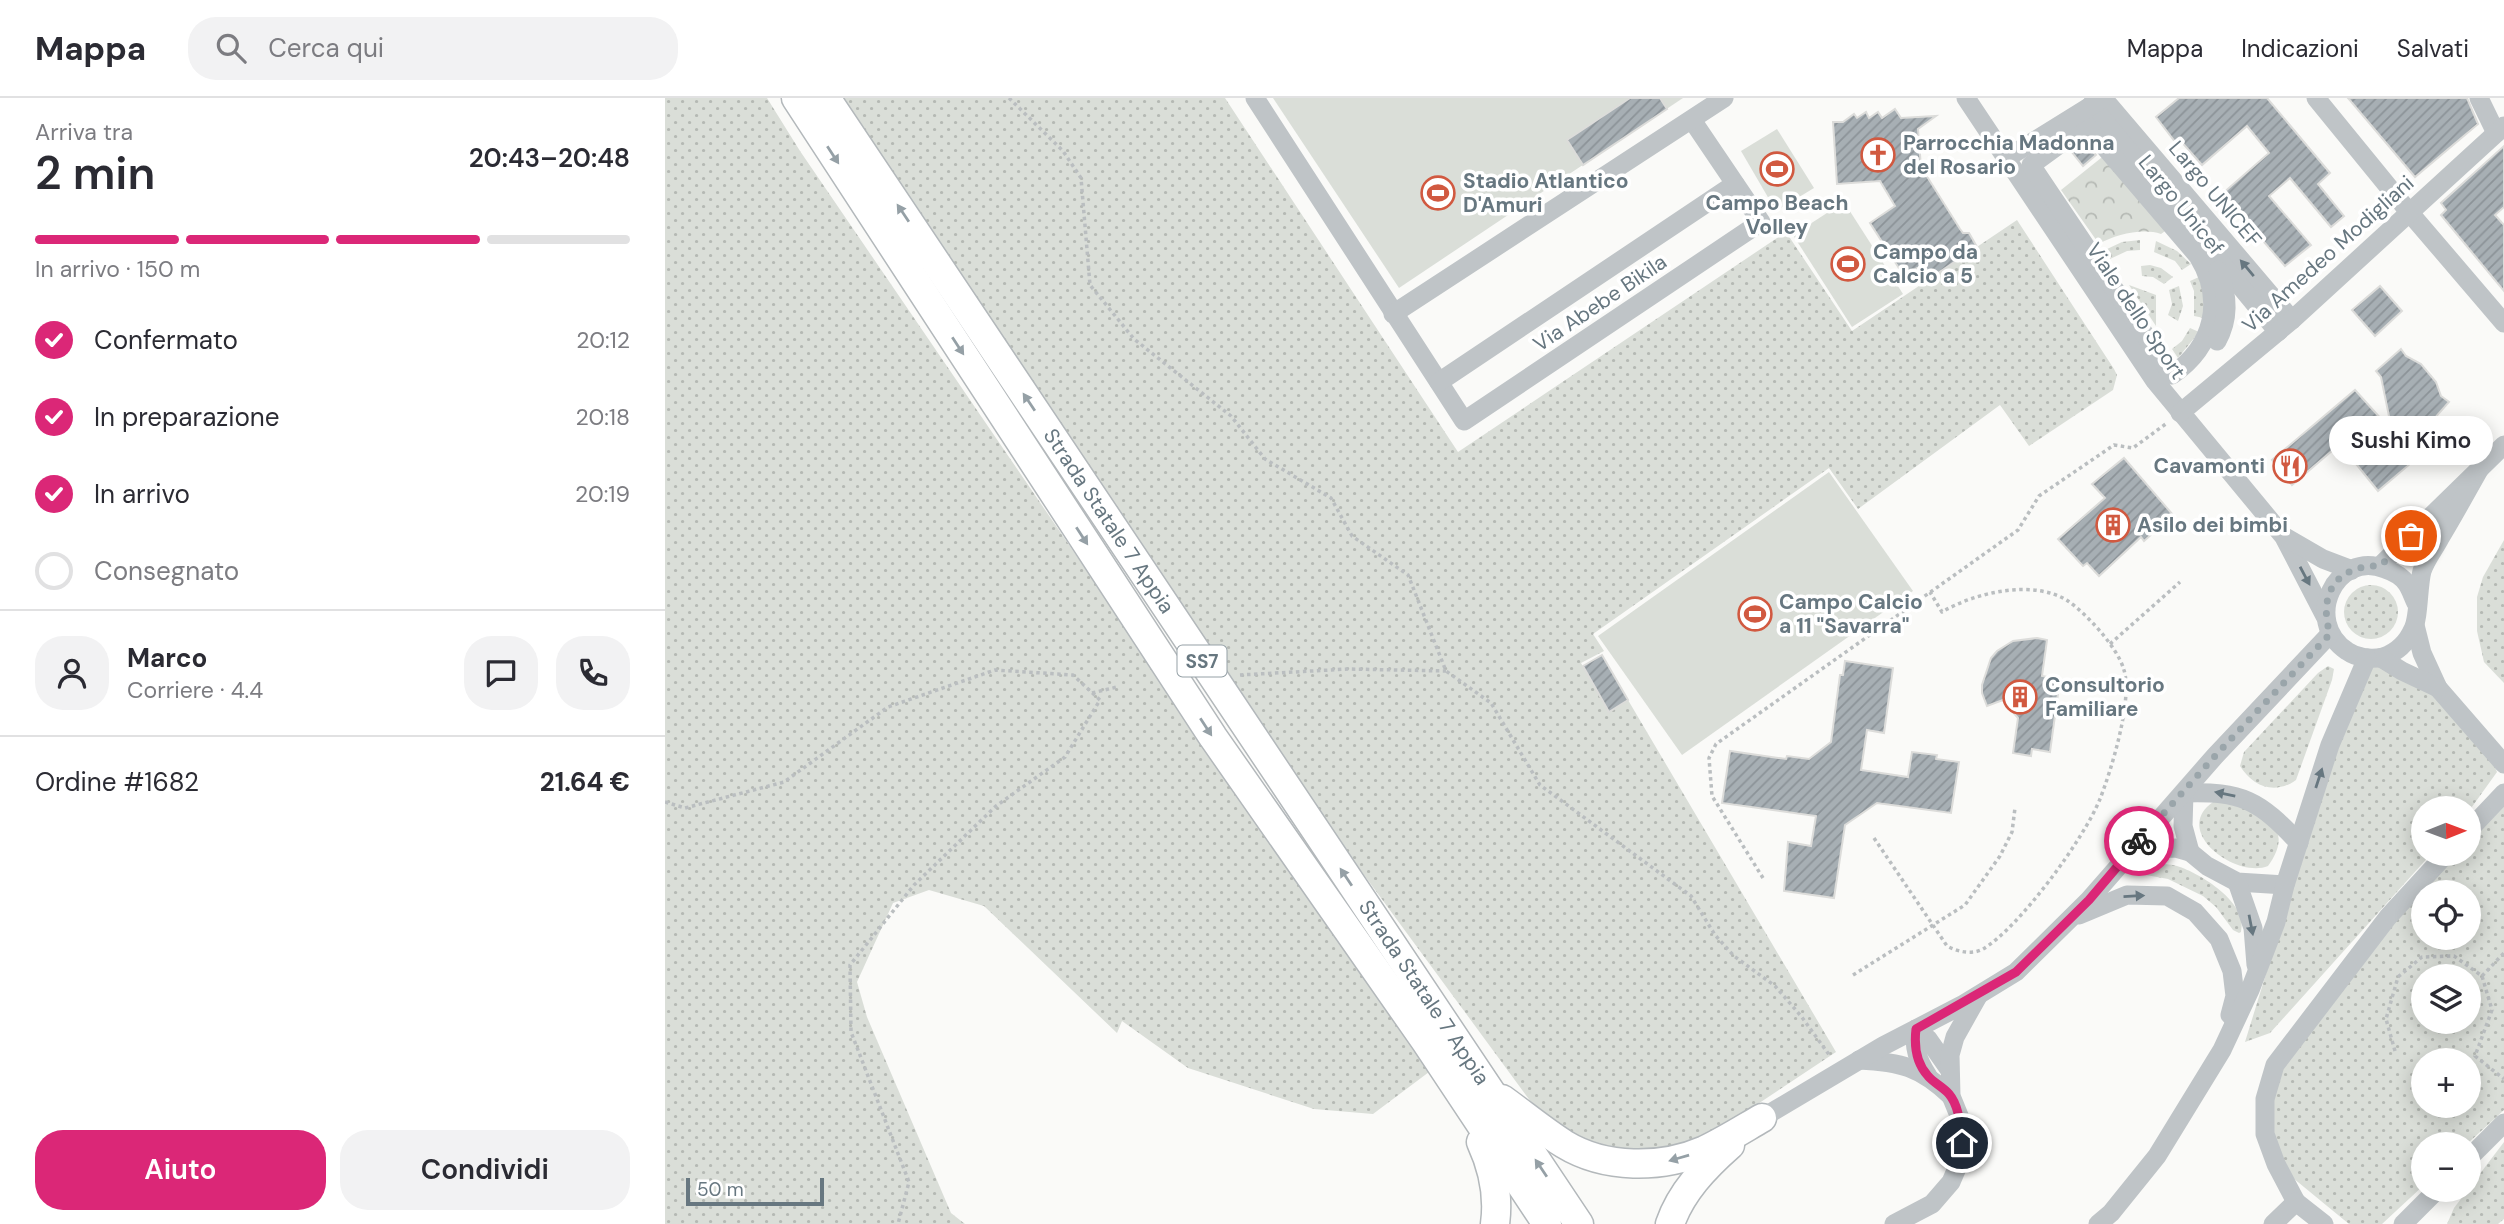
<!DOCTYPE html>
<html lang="it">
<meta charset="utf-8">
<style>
body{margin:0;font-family:"DM Sans",sans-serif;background:#f2f2f3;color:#2b2b33;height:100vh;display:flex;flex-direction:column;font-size:26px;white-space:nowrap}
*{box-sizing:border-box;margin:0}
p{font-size:23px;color:#7c7c81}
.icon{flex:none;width:38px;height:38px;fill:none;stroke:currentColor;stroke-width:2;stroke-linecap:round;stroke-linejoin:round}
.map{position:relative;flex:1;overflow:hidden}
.drawer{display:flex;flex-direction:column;background:#fff;width:665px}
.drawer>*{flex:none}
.needle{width:46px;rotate:89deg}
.buttons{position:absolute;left:1746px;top:698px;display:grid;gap:14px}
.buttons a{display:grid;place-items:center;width:70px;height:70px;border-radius:50%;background:#fff;box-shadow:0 4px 18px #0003;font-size:35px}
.scale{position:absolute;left:21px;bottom:18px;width:138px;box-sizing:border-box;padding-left:7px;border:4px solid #677780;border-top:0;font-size:19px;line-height:24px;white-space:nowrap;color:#677780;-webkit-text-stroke:5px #fff;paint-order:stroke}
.pin{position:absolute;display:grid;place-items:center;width:60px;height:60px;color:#fff;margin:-30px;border:4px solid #fff;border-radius:50%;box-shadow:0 2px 7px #0007}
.courier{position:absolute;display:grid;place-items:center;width:70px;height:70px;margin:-35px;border:5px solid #db2777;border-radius:50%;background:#fff;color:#222;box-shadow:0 2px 9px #0007}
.bubble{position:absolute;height:49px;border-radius:24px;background:#fff;box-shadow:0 4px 18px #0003;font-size:23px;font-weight:600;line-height:49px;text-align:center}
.head em{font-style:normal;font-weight:600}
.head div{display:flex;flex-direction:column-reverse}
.head{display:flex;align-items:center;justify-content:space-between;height:119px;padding:0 35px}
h1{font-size:46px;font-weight:600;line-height:52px}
.bar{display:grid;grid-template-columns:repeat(4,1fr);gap:10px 7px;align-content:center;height:84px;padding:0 35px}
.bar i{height:9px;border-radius:5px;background:#e1e1e2}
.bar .current{background:#db2777}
.bar p{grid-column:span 4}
.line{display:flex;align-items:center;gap:18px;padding:0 35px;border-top:2px solid #e1e1e2}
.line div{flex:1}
.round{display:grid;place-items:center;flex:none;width:74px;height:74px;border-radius:28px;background:#f2f2f3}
ol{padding:0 35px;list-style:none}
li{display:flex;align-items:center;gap:21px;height:77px}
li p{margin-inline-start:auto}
li .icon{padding:7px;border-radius:50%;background:#db2777;color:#fff;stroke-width:4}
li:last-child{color:#7c7c81}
li i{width:38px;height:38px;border:4px solid #e1e1e2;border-radius:50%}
.button{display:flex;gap:14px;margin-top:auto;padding:14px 35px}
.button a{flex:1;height:80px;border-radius:28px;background:#db2777;color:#fff;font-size:28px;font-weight:600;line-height:80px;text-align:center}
.button a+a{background:#f2f2f3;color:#2b2b33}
header{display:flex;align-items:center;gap:42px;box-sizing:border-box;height:98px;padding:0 35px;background:#fff;border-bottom:2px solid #e1e1e2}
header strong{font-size:33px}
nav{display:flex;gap:38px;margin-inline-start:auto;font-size:24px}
.search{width:490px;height:63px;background:#f2f2f3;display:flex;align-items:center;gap:18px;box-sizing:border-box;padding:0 24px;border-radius:28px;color:#7c7c81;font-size:26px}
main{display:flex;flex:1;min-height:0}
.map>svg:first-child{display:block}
</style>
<header>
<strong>Mappa</strong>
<div class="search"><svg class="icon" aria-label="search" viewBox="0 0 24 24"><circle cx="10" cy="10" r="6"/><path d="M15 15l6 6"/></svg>Cerca qui</div>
<nav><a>Mappa</a><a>Indicazioni</a><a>Salvati</a></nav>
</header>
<main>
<section class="drawer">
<div class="head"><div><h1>2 min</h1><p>Arriva tra</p></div><em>20:43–20:48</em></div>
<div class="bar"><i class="current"></i><i class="current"></i><i class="current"></i><i></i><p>In arrivo · 150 m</p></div>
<ol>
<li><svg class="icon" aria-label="check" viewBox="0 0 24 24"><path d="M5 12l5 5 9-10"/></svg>Confermato<p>20:12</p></li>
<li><svg class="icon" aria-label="check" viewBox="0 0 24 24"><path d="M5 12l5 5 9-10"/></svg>In preparazione<p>20:18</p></li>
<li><svg class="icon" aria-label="check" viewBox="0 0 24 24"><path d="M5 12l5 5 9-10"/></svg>In arrivo<p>20:19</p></li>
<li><i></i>Consegnato</li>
</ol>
<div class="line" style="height:126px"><a class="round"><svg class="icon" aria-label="person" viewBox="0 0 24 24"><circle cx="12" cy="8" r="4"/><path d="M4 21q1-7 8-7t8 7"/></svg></a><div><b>Marco</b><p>Corriere · 4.4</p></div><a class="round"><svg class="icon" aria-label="chat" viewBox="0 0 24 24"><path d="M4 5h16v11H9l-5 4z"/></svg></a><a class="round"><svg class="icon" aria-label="phone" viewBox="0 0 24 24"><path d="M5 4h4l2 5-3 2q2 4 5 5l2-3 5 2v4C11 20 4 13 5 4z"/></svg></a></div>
<div class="line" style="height:91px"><div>Ordine #1682</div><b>21.64 €</b></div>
<div class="button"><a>Aiuto</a><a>Condividi</a></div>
</section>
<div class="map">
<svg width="1839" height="1126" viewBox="0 0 1839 1126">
<defs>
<pattern id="grass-dots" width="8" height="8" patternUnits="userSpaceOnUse" patternTransform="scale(1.75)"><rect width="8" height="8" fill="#daded8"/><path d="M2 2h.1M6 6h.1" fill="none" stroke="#b5b9b4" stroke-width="1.8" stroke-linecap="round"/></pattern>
<pattern id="park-crowns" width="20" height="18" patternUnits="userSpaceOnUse" patternTransform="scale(1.75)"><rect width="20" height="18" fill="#daded8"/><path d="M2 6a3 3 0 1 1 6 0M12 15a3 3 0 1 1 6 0" fill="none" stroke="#b5b9b4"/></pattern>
<pattern id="building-hatch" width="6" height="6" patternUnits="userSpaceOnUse" patternTransform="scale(1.75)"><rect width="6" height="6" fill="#a7afb4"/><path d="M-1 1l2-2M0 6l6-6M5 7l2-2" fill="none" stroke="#8c9398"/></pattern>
</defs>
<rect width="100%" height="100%" fill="#fafaf8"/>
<!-- grass -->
<g fill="url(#grass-dots)" fill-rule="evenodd">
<polygon points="0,0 102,0 135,53 764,974 708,1016 649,1011 523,970 457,923 452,935 319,808 264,792 228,805 192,884 202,919 286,1115 300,1126 0,1126"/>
<polygon points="174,0 560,0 793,354 1121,134 1187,233 1352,122 1449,271 1452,277 1448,292 1364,348 1335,307 1193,411 1164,370 928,536 939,553 916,565 944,613 963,602 1171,954 1028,1049 946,1057 880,1023 627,679"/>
<polygon points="1475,142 1475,152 1462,153 1445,161 1440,152 1457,144"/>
<polygon points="1491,143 1512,153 1526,166 1517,172 1510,163 1489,154"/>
<polygon points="1485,167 1496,170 1508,179 1499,186 1488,179 1477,178 1476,168"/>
<polygon points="1534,179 1539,197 1539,220 1529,218 1529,193 1525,183"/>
<polygon points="1464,187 1491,197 1491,228"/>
<polygon points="1514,188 1518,208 1513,223 1503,217 1507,206 1504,192"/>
<polygon points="1525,230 1534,234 1513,260 1507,251 1517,243"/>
<polygon points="1839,442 1839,585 1819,564 1812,533 1812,499 1818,479"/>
<circle cx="1706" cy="514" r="27"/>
<polygon points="1702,560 1773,590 1814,634 1832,674 1804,713 1804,710 1759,710 1759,756 1766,756 1605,935 1580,944 1688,594"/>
<path d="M 1663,568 L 1669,571 L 1667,582 L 1631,682 C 1610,697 1588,689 1575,668 L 1579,654 L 1653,575 Z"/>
<path d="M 1839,695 L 1839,1012 L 1802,1046 L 1759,1046 L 1759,1087 L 1717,1126 L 1684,1126 L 1611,1066 L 1600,1001 L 1610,967 L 1781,756 L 1804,756 L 1804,732 ZM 1759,794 L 1804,794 L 1804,840 L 1759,840 ZM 1759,878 L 1804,878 L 1804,924 L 1759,924 ZM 1759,962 L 1804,962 L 1804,1008 L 1759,1008 Z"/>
<path d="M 1548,704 C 1565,703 1609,718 1613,737 C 1616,747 1609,760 1603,768 C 1571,781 1506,733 1548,704 Z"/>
<path d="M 1490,766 C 1497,766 1505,766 1512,768 C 1535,775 1584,805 1576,834 L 1574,835 L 1568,832 L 1551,809 L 1538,798 L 1503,781 L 1481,777 L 1481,771 Z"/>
<polygon points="1839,1044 1839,1121 1833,1126 1782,1126 1789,1110"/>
</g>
<!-- park -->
<path fill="url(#park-crowns)" d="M 1441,56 L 1503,131 L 1496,136 C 1478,130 1451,136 1434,146 L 1396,92 Z"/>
<!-- pitch -->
<g fill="#daded8">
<polygon points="608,0 1018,0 734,190"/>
<polygon points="1112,31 1149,90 1111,113 1076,53"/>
<polygon points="1179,104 1238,196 1187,229 1128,137"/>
<polygon points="1164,374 1248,493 1017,657 933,538"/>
</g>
<!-- building -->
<g fill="url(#building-hatch)" stroke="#dcdcda" stroke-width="2">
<polygon points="965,0 995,0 1002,11 918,67 902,42"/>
<polygon points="1514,0 1602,0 1665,75 1653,86 1679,118 1666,129 1625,80 1604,98 1646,147 1620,168 1557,96 1604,55 1582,28 1537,67 1515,42 1511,45 1491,19"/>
<polygon points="1683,0 1802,0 1813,26 1750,79"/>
<polygon points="1230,11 1236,20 1271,18 1253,31 1256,69 1295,131 1298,135 1304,135 1312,149 1261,183 1252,170 1239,178 1205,125 1230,108 1215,83 1172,86 1168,24 1178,24 1189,16 1192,20 1201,14 1204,20 1213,14 1217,20"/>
<polygon points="1419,44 1431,57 1418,68 1406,53"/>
<polygon points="1839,48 1839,109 1830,117 1839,127 1839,193 1776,117 1781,112 1776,105"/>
<polygon points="1715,188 1737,213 1710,238 1687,212"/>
<polygon points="1736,251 1741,258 1756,266 1771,284 1776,298 1784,304 1743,350 1752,360 1713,393 1675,346 1627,387 1607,362 1690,292 1727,333 1716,279 1711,273"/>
<polygon points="1459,360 1508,417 1479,443 1476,439 1434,478 1422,465 1418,468 1393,441 1440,400 1427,386"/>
<polygon points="1372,540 1382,542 1377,578 1395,581 1385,654 1367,651 1366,658 1348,655 1353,620 1338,602 1322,608 1317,595 1317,587 1326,560 1332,553 1348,543"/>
<polygon points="937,557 963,602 944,614 918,568"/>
<polygon points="1180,563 1228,570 1219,635 1202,632 1196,672 1243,679 1247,654 1272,657 1271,661 1294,664 1286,715 1212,705 1180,727 1169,800 1119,793 1123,744 1146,748 1151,718 1057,705 1065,653 1121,661 1122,658 1144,661 1166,644 1175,577 1178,577"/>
</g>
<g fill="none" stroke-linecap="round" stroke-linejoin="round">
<defs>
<g id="highway">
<polyline points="131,0 548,639 761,944 882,1126"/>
<path id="s1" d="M 161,0 L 914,1126"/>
<path d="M 837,1001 C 858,1016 877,1032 899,1046 C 940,1071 996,1071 1040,1052 C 1059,1043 1078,1031 1097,1020"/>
<path d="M 816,1044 C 828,1070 834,1097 830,1126"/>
<path d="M 1005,1126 C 1016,1094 1040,1069 1065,1047"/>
</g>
</defs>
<!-- highway casing -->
<use href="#highway" stroke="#b3b8bb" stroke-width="31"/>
<!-- path -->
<g stroke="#babec0" stroke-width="3.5" stroke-dasharray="3.5 3.5" stroke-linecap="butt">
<polyline points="344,0 398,53 416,80 425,187 469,241 566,318 600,361 666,400 687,438 743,477 781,573 826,605 875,687 1026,798 1050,837 1069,858 1110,888 1136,918 1165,958"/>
<polyline points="1445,546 1515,484"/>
<polyline points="575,577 683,571 781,573"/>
<polyline points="427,595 452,589"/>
<polyline points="0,704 20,710 119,684 223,609 330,572 408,577 435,602 400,659 331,708 249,787 185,867 186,934 244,1084 233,1126"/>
<path d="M 1209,740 L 1282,848 C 1293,854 1307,857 1318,851 C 1354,830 1419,741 1435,701 C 1446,673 1468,602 1459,572 C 1453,550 1422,516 1403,503 C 1369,481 1311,494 1277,514 L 1265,494"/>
<polyline points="1098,780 1047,698 1044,660 1051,646 1353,432 1374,398 1449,347 1468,350 1502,325"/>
<polyline points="1188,877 1300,807 1335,758 1347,734 1350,710"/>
<polyline points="1817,878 1839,855"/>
<polyline points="1730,953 1721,921 1733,879 1757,859 1789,858 1817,878 1827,912 1810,958 1839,981"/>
</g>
<!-- minor -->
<g stroke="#bfc4c7" stroke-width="19">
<polyline points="590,0 799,323 1096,124 1027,22"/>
<polyline points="1301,0 1490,283 1619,439 1660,518"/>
<polyline points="1438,0 1627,222"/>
<polyline points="1651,0 1744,114 1839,225"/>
<polyline points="1814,0 1831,35"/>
<polyline points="1426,7 1613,234"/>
<path d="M 1421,27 L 1533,158 C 1560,202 1549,248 1507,277 L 1366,67 Z"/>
<polyline points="1340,61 1437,1"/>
<polyline points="728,216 1059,0"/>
<path d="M 1552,243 C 1565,220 1563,196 1553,172"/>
<polyline points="774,284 1070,86"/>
<polyline points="1515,315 1627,222 1839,28"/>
<polyline points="1620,439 1658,461 1687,472"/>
<polyline points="1715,468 1839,347"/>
<path d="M 1751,505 C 1748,499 1746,492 1742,486 C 1737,478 1729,474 1720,471 C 1671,451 1637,523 1682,553 C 1692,560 1706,562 1718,559 C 1733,554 1742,545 1748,531 C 1754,520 1753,488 1757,473 C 1761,461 1770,450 1775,440 C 1789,417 1802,393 1815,370"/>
<polyline points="1750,527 1757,555 1773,590 1839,666"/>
<polyline points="1716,560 1737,573 1773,590"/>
<path d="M 1519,695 C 1577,693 1594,702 1634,745"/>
<polyline points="1519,695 1518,728 1525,754"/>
<polyline points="1804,732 1839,695"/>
<polyline points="1461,760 1486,751 1511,750 1525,754 1542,768 1572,784 1620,787"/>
<polyline points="1572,784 1588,830 1591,867"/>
<polyline points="1414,817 1462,797 1502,798 1530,814 1554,841 1567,873 1570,898 1565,917"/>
<polyline points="1251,931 1263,941 1284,971"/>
<path d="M 1251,931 C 1248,949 1253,963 1263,978"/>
<path d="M 1194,962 C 1236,964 1255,969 1286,998"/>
<polyline points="1097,1020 1218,948 1297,907 1351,874 1424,802 1550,658 1665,536"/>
<polyline points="1804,1060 1839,1025"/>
<polyline points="1631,1104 1611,1066 1600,1036 1600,1001 1610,967 1723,819 1781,756"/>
<polyline points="1229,1126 1267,1106 1286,1084 1295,1063 1297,1045 1295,1020 1286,998 1285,957 1290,939 1313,898"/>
<polyline points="1433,1126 1446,1115 1492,1058 1557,952 1585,892 1611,824 1620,787 1665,647 1702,560"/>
<polyline points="1608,1126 1631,1104 1659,1126"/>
<polyline points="1738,1126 1772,1092"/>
</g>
<!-- highway -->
<use href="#highway" stroke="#fff" stroke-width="28"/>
</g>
<!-- one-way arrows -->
<defs><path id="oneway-solid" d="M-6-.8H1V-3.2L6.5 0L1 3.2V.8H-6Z" transform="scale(1.75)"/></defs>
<g fill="#95a0a6">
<use href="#oneway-solid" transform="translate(168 57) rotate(57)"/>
<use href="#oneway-solid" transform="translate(238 115) rotate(-124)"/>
<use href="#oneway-solid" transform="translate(293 248) rotate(57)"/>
<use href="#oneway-solid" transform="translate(364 304) rotate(-124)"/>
<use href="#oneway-solid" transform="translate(417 438) rotate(57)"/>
<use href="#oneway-solid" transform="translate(541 629) rotate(57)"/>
<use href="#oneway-solid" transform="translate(681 779) rotate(-124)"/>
<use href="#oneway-solid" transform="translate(1014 1060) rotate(164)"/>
<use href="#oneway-solid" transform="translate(876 1070) rotate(-124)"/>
</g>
<g fill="#677780">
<use href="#oneway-solid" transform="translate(1582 170) rotate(-130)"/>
<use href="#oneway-solid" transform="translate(1640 478) rotate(62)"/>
<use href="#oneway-solid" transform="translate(1654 680) rotate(-72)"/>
<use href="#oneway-solid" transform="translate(1560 696) rotate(-168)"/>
<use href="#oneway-solid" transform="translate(1469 798) rotate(-3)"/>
<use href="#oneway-solid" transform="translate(1586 827) rotate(79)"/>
</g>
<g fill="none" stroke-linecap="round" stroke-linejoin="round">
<!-- done -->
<path stroke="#9aa5aa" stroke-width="7" stroke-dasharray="0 12.6" d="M 1474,743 L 1550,658 L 1665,536 C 1653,496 1671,467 1715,468 L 1746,438"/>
<!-- route -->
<path stroke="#db2777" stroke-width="9" d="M 1297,1045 C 1295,1029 1295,1009 1284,996 C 1278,989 1269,985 1263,978 C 1251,965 1249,948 1251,931 L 1351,874 L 1424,802 L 1474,743"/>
</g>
<!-- icons -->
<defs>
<symbol id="church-ring" viewBox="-11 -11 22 22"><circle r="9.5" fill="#fff" stroke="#d15940" stroke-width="1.5"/><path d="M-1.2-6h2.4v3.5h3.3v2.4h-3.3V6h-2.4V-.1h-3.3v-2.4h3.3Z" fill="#d15940"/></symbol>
<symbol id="stadium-ring" viewBox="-11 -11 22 22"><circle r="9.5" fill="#fff" stroke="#d15940" stroke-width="1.5"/><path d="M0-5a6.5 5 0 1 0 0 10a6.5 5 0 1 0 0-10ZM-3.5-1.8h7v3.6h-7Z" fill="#d15940"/></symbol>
<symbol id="restaurant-ring" viewBox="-11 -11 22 22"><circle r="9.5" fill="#fff" stroke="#d15940" stroke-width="1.5"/><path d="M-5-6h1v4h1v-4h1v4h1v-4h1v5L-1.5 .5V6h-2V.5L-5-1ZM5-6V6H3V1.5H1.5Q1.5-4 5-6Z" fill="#d15940"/></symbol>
<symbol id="building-ring" viewBox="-11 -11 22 22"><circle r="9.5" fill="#fff" stroke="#d15940" stroke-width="1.5"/><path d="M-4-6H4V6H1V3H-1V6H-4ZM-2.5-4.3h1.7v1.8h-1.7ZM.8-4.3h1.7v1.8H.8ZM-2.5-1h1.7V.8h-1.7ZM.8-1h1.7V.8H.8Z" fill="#d15940"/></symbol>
</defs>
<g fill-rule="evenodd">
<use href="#church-ring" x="1194" y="38" width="38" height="38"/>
<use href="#stadium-ring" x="1093" y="52" width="38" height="38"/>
<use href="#stadium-ring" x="754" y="76" width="38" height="38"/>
<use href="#stadium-ring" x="1164" y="147" width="38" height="38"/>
<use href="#restaurant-ring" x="1606" y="349" width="38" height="38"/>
<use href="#building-ring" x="1429" y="408" width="38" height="38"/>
<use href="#stadium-ring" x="1071" y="497" width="38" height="38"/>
<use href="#building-ring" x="1336" y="580" width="38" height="38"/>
</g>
<g text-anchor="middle" stroke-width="7" stroke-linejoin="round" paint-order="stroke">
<!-- shield labels -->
<rect fill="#fff" stroke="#95a0a6" stroke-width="2" x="512.5" y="547.5" width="49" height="31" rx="5"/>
<g font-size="19" font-weight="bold" fill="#677780">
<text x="537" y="570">SS7</text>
</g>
<!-- poi labels -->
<g font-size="21" font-weight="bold" fill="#677780" stroke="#fff" text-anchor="start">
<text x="1238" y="52">Parrocchia Madonna<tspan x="1238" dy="24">del Rosario</tspan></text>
<text x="798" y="90">Stadio Atlantico<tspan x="798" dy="24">D'Amuri</tspan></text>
<text x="1112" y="112" text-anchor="middle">Campo Beach<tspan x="1112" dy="24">Volley</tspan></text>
<text x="1208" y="161">Campo da<tspan x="1208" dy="24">Calcio a 5</tspan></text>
<text x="1600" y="375" text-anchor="end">Cavamonti</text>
<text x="1472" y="434">Asilo dei bimbi</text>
<text x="1114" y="511">Campo Calcio<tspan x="1114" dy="24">a 11 "Savarra"</tspan></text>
<text x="1380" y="594">Consultorio<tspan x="1380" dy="24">Familiare</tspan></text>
</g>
<!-- street labels -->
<g font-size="21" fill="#677780" stroke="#fff">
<text transform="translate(1550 96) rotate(50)" y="7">Largo UNICEF</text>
<text transform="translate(1516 107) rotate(51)" y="7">Largo Unicef</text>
<text transform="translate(1663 156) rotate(-42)" y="7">Via Amedeo Modigliani</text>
<text transform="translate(935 205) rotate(-34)" y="7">Via Abebe Bikila</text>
<text transform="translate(1471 213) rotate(56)" y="7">Viale dello Sport</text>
<text dy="7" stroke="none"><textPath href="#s1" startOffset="509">Strada Statale 7 Appia</textPath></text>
<text dy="7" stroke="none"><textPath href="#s1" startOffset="1076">Strada Statale 7 Appia</textPath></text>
</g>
</g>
</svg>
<div class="buttons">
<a><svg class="needle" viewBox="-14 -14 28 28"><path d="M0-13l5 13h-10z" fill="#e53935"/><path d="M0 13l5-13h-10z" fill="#7c7c81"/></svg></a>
<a><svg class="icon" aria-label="locate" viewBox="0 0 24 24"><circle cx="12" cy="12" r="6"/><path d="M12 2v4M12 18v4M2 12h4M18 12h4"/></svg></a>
<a><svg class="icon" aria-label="layers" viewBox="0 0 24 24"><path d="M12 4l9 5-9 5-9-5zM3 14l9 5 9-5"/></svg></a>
<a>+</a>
<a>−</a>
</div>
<div class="scale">50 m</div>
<div class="pin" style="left:1746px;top:438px;background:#ea580c"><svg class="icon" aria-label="bag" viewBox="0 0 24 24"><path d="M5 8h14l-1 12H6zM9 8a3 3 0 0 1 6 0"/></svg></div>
<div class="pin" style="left:1297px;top:1045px;background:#1f2937"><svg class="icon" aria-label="home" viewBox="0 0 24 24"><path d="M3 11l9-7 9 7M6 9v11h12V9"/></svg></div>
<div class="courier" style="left:1474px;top:743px"><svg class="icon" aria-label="bike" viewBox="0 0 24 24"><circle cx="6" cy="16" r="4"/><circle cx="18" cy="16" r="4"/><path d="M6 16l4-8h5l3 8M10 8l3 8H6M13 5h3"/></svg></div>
<div class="bubble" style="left:1664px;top:318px;width:164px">Sushi Kimo</div>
</div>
</main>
